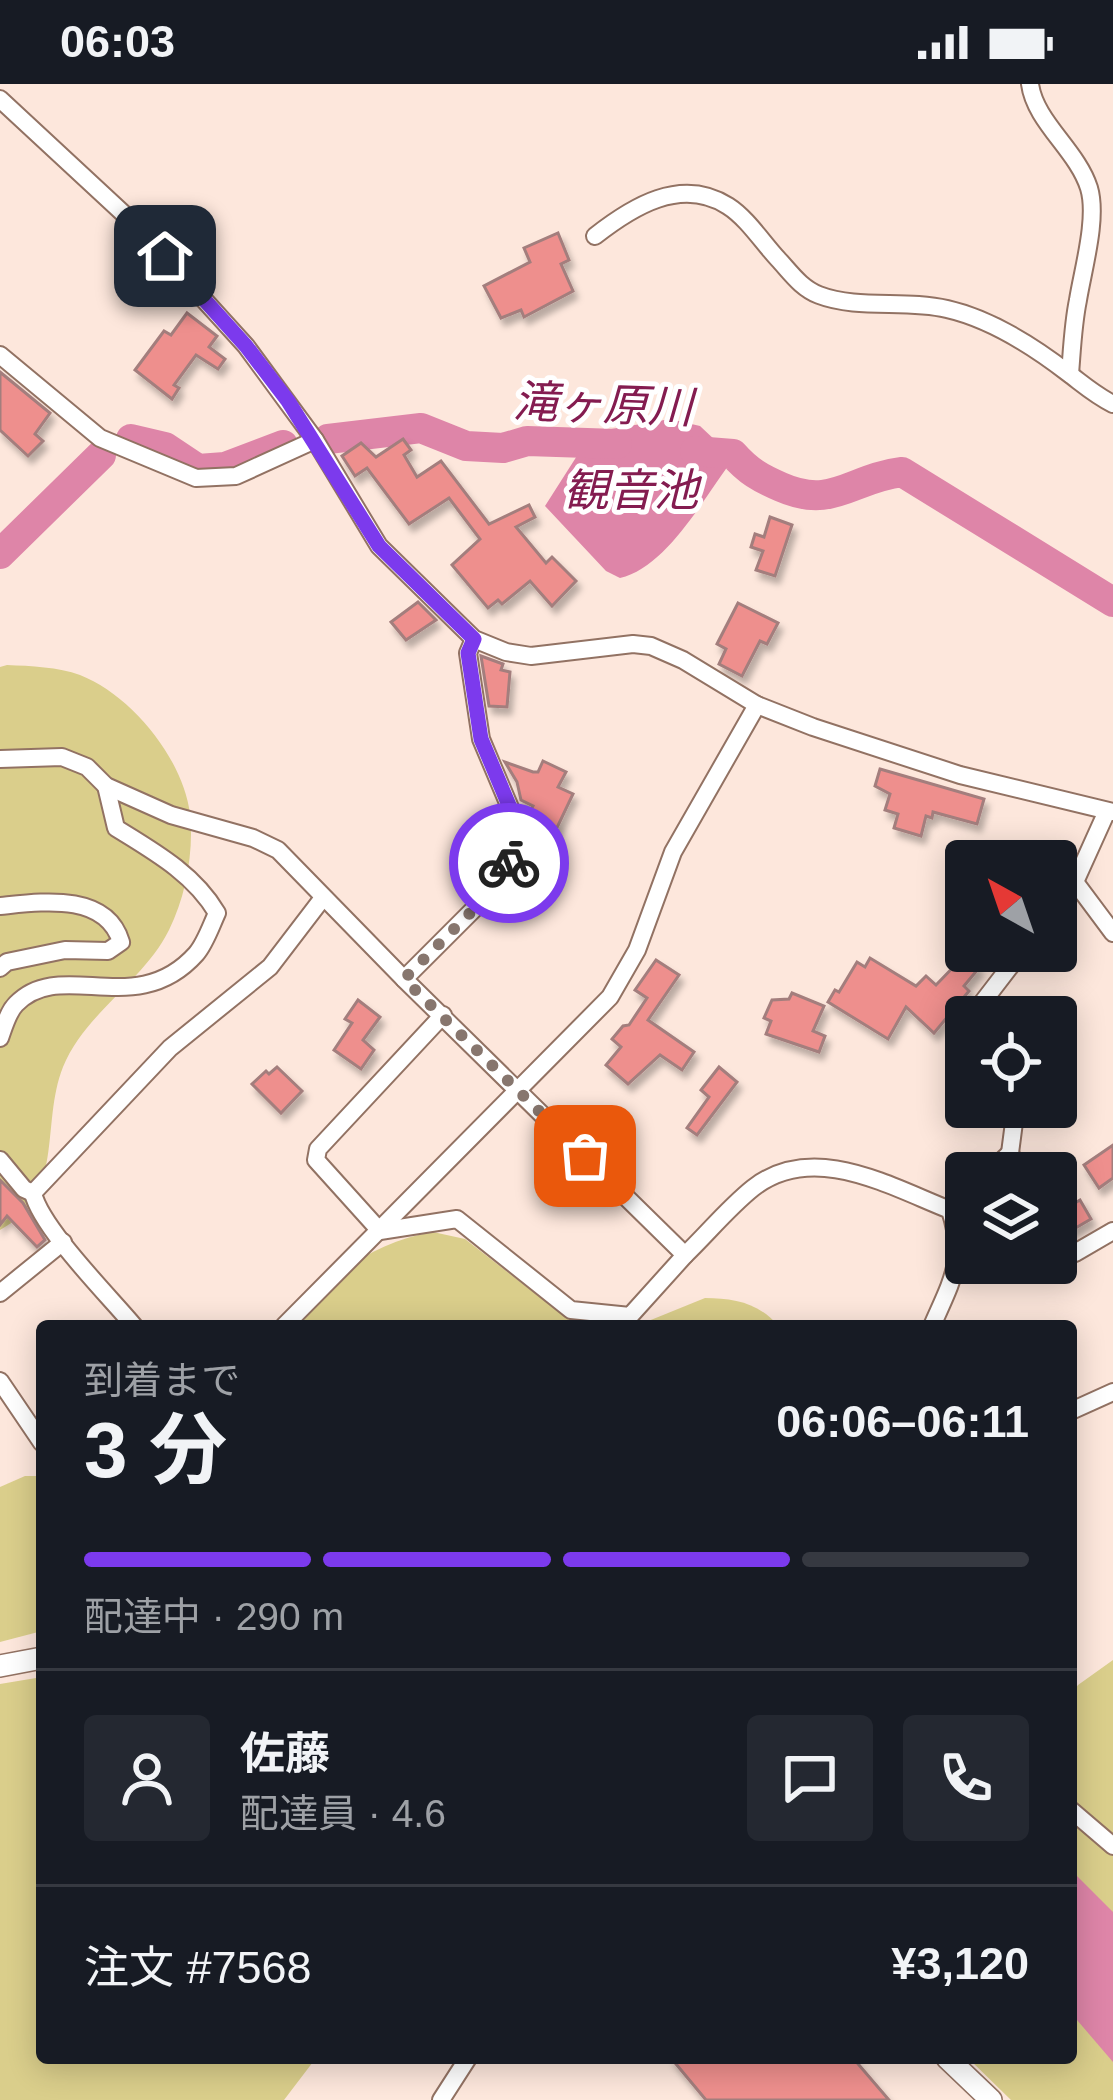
<!DOCTYPE html>
<html lang="ja">
<meta charset="utf-8">
<style>
body{margin:0;font-family:Arial,"Noto Sans JP",sans-serif;background:#242831;color:#f1f3f6;height:100vh;display:flex;flex-direction:column;font-size:45px;white-space:nowrap}
*{box-sizing:border-box;margin:0}
p{font-size:39px;color:#9ea1a6}
.icon{flex:none;width:66px;height:66px;fill:none;stroke:currentColor;stroke-width:2;stroke-linecap:round;stroke-linejoin:round}
.map{position:relative;flex:1;overflow:hidden}
.panel{position:absolute;left:36px;top:1236px;width:1041px;height:744px;display:flex;flex-direction:column;background:#171b24;border-radius:12px;box-shadow:0 6px 30px #0003}
.panel>*{flex:none}
.needle{width:78px;rotate:320deg}
.controls{position:absolute;left:945px;top:756px;display:grid;gap:24px}
.controls a{display:grid;place-items:center;width:132px;height:132px;border-radius:12px;background:#171b24;box-shadow:0 6px 30px #0003;font-size:60px}
.pin{position:absolute;display:grid;place-items:center;width:102px;height:102px;color:#fff;margin:-51px;border-radius:24px;box-shadow:0 6px 18px #0006}
.courier{position:absolute;display:grid;place-items:center;width:120px;height:120px;margin:-60px;border:9px solid #7c3aed;border-radius:50%;background:#fff;color:#222;box-shadow:0 3px 15px #0007}
.head em{font-style:normal;font-weight:700}
.head div{display:flex;flex-direction:column-reverse}
.head{display:flex;align-items:center;justify-content:space-between;height:204px;padding:0 48px}
h1{font-size:78px;font-weight:700;line-height:90px}
.bar{display:grid;grid-template-columns:repeat(4,1fr);gap:18px 12px;align-content:center;height:144px;padding:0 48px}
.bar i{height:15px;border-radius:9px;background:#363941}
.bar .selected{background:#7c3aed}
.bar p{grid-column:span 4}
.line{display:flex;align-items:center;gap:30px;padding:0 48px;border-top:3px solid #363941}
.line div{flex:1}
.round{display:grid;place-items:center;flex:none;width:126px;height:126px;border-radius:12px;background:#242831}
.status{display:flex;justify-content:space-between;align-items:center;height:84px;padding:0 60px;background:#171b24;direction:ltr}
.status svg{height:33px;fill:currentColor}
.map>svg:first-child{display:block}
</style>
<div class="status"><b>06:03</b><svg viewBox="0 0 49 12"><path d="M0 12V9h3v3zM5 12V6h3v6zM10 12V3h3v9zM15 12V0h3v12zM26 1h20v11H26zM47 4h2v5h-2z"/></svg></div>
<div class="map">
<svg width="1113" height="2016" viewBox="0 0 1113 2016">
<defs>
<filter id="shadow"><feDropShadow dx="4" dy="7" stdDeviation="3" flood-color="#0004"/></filter>
</defs>
<rect width="100%" height="100%" fill="#fde7dc"/>
<!-- green -->
<g fill="#dace8b">
<path d="M 7,581 C 31,582 58,583 80,591 C 131,611 183,674 190,730 C 194,767 186,812 169,846 C 143,898 85,929 63,983 C 40,1041 66,1111 0,1146 L 0,583 Z"/>
<path d="M 433,1148 L 465,1155 L 555,1225 L 598,1242 L 299,1242 C 326,1190 375,1158 433,1148 Z"/>
<path d="M 705,1214 C 733,1214 760,1219 778,1242 L 636,1242 Z"/>
<polygon points="25,1392 42,1392 42,1547 0,1558 0,1403"/>
<polygon points="1113,1576 1113,2016 1011,2016 968,1974 1071,1974 1071,1611 1078,1601"/>
<polygon points="42,1593 42,1974 316,1974 284,2016 0,2016 0,1600"/>
</g>
<!-- water -->
<g fill="#de85a8">
<path d="M 670,335 L 700,342 L 734,374 C 705,411 668,483 620,494 L 606,487 L 545,422 L 582,364 L 576,351 Z"/>
<polygon points="1071,1786 1113,1828 1113,1978 1071,1929"/>
</g>
<g fill="none" stroke-linecap="round" stroke-linejoin="round">
<!-- river -->
<g stroke="#de85a8" stroke-width="30">
<polyline points="131,355 165,363 198,385 225,383 283,361"/>
<polyline points="328,355 421,344 466,362 503,364 527,357 617,360"/>
<path d="M 695,367 L 733,370 C 748,387 760,394 781,403 C 833,426 851,394 902,388 L 1113,518"/>
<polyline points="0,470 101,371"/>
</g>
</g>
<!-- building -->
<g fill="#ee8f8d" stroke="#a37e7d" stroke-width="3" filter="url(#shadow)">
<polygon points="558,149 569,176 561,180 573,207 524,233 521,226 501,234 484,202 530,178 524,164"/>
<polygon points="187,229 217,252 209,263 225,275 218,285 196,271 174,301 179,304 172,315 135,286 164,247 171,251"/>
<polygon points="0,288 50,329 35,350 43,357 28,372 0,346"/>
<polygon points="403,355 411,366 404,371 417,393 441,377 489,440 529,421 535,433 516,443 546,479 552,473 576,497 552,522 530,497 502,520 498,516 488,524 452,481 480,455 449,414 409,440 367,384 355,392 342,372 361,359 376,373"/>
<polygon points="770,433 792,441 775,492 756,486 763,467 751,463 755,450 764,453"/>
<polygon points="418,518 436,536 406,556 391,538"/>
<polygon points="738,519 778,539 767,560 760,557 742,592 719,580 726,565 717,560"/>
<polygon points="481,572 503,580 501,586 510,588 507,623 489,622"/>
<polygon points="543,677 566,688 558,703 573,710 554,750 526,736 533,722 521,716 517,698 505,678 533,688 538,688"/>
<polygon points="880,685 984,715 977,740 933,728 932,734 926,732 921,752 894,744 898,730 885,726 890,710 875,702"/>
<polygon points="965,871 979,884 964,902 969,907 934,949 906,923 888,955 828,918 835,906 839,908 857,878 865,883 870,874 916,902 926,892 936,901"/>
<polygon points="656,876 679,891 648,936 694,968 682,986 660,971 628,1000 606,981 621,963 612,955 623,942 629,941 647,914 635,906"/>
<polygon points="792,909 824,922 813,947 825,952 819,968 766,950 771,937 764,934 772,916 789,915"/>
<polygon points="358,916 380,933 363,956 374,966 361,985 334,966 352,939 345,935"/>
<polygon points="277,983 302,1007 281,1029 252,1000 266,987 269,990"/>
<polygon points="719,983 737,998 697,1051 687,1044 709,1013 701,1006"/>
<polygon points="1113,1061 1113,1094 1099,1104 1084,1081"/>
<polygon points="0,1096 23,1119 45,1156 37,1163 7,1132 0,1141"/>
<polygon points="1056,1102 1068,1123 1080,1116 1091,1135 1067,1149 1056,1132"/>
<polygon points="671,1974 853,1974 889,2016 706,2016"/>
</g>
<g fill="none" stroke-linecap="round" stroke-linejoin="round">
<defs>
<g id="minor">
<path d="M 1030,0 C 1035,38 1077,66 1089,104 C 1098,134 1083,185 1078,216 C 1073,240 1072,266 1070,290"/>
<polyline points="0,15 139,144 246,262 315,356 379,462 474,555 506,568 531,572 633,560 651,562 683,576 757,621 813,643 960,691 1113,728"/>
<path d="M 595,152 C 632,123 681,92 728,122 C 747,134 763,159 778,175 C 791,189 801,204 819,211 C 858,226 906,215 947,225 C 991,235 1033,262 1068,289 C 1084,301 1095,311 1113,320"/>
<polyline points="0,271 100,354 196,394 236,392 315,356"/>
<path d="M 474,555 L 468,569 L 481,655 L 511,726 L 513,757 L 508,784 L 491,808 L 404,895 L 685,1171 C 707,1150 728,1124 753,1104 C 813,1057 889,1102 950,1126 C 966,1176 952,1196 932,1242"/>
<polyline points="0,675 62,673 87,683 106,702 171,731 253,754 278,766 404,895"/>
<polyline points="1075,798 1107,727"/>
<path d="M 0,822 C 41,818 106,808 121,858 L 108,867 L 65,866 L 7,878 L 0,884"/>
<polyline points="1056,823 1075,798 1113,849"/>
<polyline points="443,931 318,1065 316,1076 380,1147 457,1135 571,1226 630,1232 685,1171"/>
<polyline points="991,933 982,919 1022,867"/>
<path d="M 0,954 C 4,943 8,928 16,920 C 61,873 136,937 196,870 C 205,860 211,842 217,829 C 194,790 155,768 116,744 L 106,702"/>
<polyline points="1016,1023 1010,1069 1021,1089"/>
<polyline points="0,1076 24,1105 33,1109"/>
<polyline points="989,1089 1010,1069"/>
<polyline points="950,1126 966,1111"/>
<polyline points="1056,1155 1060,1162 1075,1169 1113,1147"/>
<polyline points="0,1209 63,1158"/>
<path d="M 134,1242 C 109,1212 41,1144 33,1109 L 170,964 L 270,883 L 322,815"/>
<polyline points="284,1242 610,913 637,866 673,768 757,621"/>
<polyline points="0,1297 42,1359"/>
<polyline points="1071,1327 1113,1308"/>
<polyline points="1071,1726 1113,1762"/>
<polyline points="441,2016 468,1974"/>
</g>
<g id="tertiary">
<polyline points="0,1582 42,1574"/>
<polyline points="947,1974 991,2016"/>
</g>
</defs>
<!-- minor casing -->
<use href="#minor" stroke="#927263" stroke-width="20"/>
<!-- tertiary casing -->
<use href="#tertiary" stroke="#927263" stroke-width="24"/>
<!-- minor -->
<use href="#minor" stroke="#fff" stroke-width="16"/>
<!-- tertiary -->
<use href="#tertiary" stroke="#fff" stroke-width="21"/>
</g>
<g fill="none" stroke-linecap="round" stroke-linejoin="round">
<!-- done -->
<polyline stroke="#87766e" stroke-width="12" stroke-dasharray="0 21.6" points="509,779 491,808 404,895 585,1072"/>
<!-- route -->
<polyline stroke="#7c3aed" stroke-width="15" points="165,172 246,262 288,317 379,462 474,555 468,569 481,655 511,726 509,779"/>
</g>
<g text-anchor="middle" stroke-width="10" stroke-linejoin="round" paint-order="stroke">
<!-- water labels -->
<g font-size="45" font-style="italic" fill="#841c50" stroke="#fff">
<text transform="translate(603 320) rotate(2)" y="16">滝ヶ原川</text>
<text x="631" y="422">観音池</text>
</g>
</g>
</svg>
<div class="controls">
<a><svg class="needle" viewBox="-14 -14 28 28"><path d="M0-13l5 13h-10z" fill="#e53935"/><path d="M0 13l5-13h-10z" fill="#9ea1a6"/></svg></a>
<a><svg class="icon" aria-label="locate" viewBox="0 0 24 24"><circle cx="12" cy="12" r="6"/><path d="M12 2v4M12 18v4M2 12h4M18 12h4"/></svg></a>
<a><svg class="icon" aria-label="layers" viewBox="0 0 24 24"><path d="M12 4l9 5-9 5-9-5zM3 14l9 5 9-5"/></svg></a>
</div>
<div class="pin" style="left:585px;top:1072px;background:#ea580c"><svg class="icon" aria-label="bag" viewBox="0 0 24 24"><path d="M5 8h14l-1 12H6zM9 8a3 3 0 0 1 6 0"/></svg></div>
<div class="pin" style="left:165px;top:172px;background:#1f2937"><svg class="icon" aria-label="home" viewBox="0 0 24 24"><path d="M3 11l9-7 9 7M6 9v11h12V9"/></svg></div>
<div class="courier" style="left:509px;top:779px"><svg class="icon" aria-label="bike" viewBox="0 0 24 24"><circle cx="6" cy="16" r="4"/><circle cx="18" cy="16" r="4"/><path d="M6 16l4-8h5l3 8M10 8l3 8H6M13 5h3"/></svg></div>
<section class="panel">
<div class="head"><div><h1>3 分</h1><p>到着まで</p></div><em>06:06–06:11</em></div>
<div class="bar"><i class="selected"></i><i class="selected"></i><i class="selected"></i><i></i><p>配達中 · 290 m</p></div>
<div class="line" style="height:216px"><a class="round"><svg class="icon" aria-label="person" viewBox="0 0 24 24"><circle cx="12" cy="8" r="4"/><path d="M4 21q1-7 8-7t8 7"/></svg></a><div><b>佐藤</b><p>配達員 · 4.6</p></div><a class="round"><svg class="icon" aria-label="chat" viewBox="0 0 24 24"><path d="M4 5h16v11H9l-5 4z"/></svg></a><a class="round"><svg class="icon" aria-label="phone" viewBox="0 0 24 24"><path d="M5 4h4l2 5-3 2q2 4 5 5l2-3 5 2v4C11 20 4 13 5 4z"/></svg></a></div>
<div class="line" style="height:156px"><div>注文 #7568</div><b>¥3,120</b></div>
</section>
</div>
